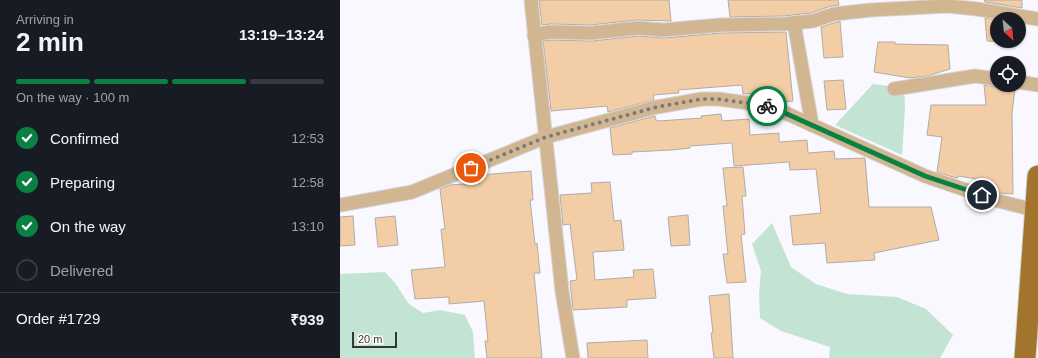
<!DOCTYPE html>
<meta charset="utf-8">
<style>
body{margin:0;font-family:Helvetica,sans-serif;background:#20242c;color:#f1f3f6;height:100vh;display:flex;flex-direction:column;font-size:15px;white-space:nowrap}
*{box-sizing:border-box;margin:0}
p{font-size:13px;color:#9ea1a6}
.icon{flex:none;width:22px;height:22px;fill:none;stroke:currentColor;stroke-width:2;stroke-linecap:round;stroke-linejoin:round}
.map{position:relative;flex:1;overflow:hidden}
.side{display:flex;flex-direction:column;background:#171b24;width:340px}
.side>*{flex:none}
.needle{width:26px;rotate:153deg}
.fabs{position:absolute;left:650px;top:12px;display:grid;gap:8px}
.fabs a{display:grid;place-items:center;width:36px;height:36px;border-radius:50%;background:#171b24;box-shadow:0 1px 3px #0004;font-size:20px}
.scale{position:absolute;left:12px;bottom:10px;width:45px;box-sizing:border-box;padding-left:4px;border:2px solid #363638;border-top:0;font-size:11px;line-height:14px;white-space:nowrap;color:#363638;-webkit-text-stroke:3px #fff;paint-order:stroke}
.pin{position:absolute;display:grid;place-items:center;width:34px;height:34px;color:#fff;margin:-17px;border:2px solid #fff;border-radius:50%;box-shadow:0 1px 4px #0007}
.courier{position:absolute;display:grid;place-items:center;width:40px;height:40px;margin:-20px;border:3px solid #0b8043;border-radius:50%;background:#fff;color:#222;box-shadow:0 1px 5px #0007}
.overview em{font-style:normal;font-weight:600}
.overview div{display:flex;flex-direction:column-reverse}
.overview{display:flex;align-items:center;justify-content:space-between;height:68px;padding:0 16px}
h1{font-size:26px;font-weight:600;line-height:30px}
.bar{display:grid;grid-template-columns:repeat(4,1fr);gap:6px 4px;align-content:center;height:48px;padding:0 16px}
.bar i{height:5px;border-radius:3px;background:#363941}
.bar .current{background:#0b8043}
.bar p{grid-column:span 4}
.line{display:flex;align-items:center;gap:10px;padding:0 16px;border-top:1px solid #363941}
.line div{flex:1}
ol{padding:0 16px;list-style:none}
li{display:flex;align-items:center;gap:12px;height:44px}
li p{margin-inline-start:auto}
li .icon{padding:4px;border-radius:50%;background:#0b8043;color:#fff;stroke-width:4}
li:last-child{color:#9ea1a6}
li i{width:22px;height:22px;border:2px solid #363941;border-radius:50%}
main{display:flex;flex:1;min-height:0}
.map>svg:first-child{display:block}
</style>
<main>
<section class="side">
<div class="overview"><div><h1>2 min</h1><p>Arriving in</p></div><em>13:19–13:24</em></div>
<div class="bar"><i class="current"></i><i class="current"></i><i class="current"></i><i></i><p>On the way · 100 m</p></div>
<ol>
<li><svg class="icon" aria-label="check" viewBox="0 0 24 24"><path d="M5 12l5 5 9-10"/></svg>Confirmed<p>12:53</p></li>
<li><svg class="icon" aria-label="check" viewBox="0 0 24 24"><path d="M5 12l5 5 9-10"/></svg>Preparing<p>12:58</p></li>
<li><svg class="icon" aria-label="check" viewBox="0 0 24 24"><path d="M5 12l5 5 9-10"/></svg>On the way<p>13:10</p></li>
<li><i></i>Delivered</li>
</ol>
<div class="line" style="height:52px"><div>Order #1729</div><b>₹939</b></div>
</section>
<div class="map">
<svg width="698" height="358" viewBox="0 0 698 358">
<rect width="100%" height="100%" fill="#f8f8fe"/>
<!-- green -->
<g fill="#c3e4d3">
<polygon points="533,84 564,88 565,107 562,155 495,125"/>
<polygon points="432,223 451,267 476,284 507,294 557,297 586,309 613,335 600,358 489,358 490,347 441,331 420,318 419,294 421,271 412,244"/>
<polygon points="45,272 55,283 69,304 83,313 100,310 125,315 133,332 135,358 0,358 0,274"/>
</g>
<!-- building -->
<g fill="#f3cda5" stroke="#b0aca8">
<polygon points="199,0 329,0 331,21 297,20 251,25 210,24 202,25"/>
<polygon points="388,0 498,0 499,5 491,6 471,13 444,16 390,17"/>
<polygon points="644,0 682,0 682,8 645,2"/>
<polygon points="645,18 657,20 657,41 679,41 679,43 647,41"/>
<polygon points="500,21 503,57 484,58 481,27"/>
<polygon points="446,32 453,101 440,102 433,99 433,92 403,94 402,85 338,90 339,93 313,95 314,100 268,112 267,106 211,111 203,41 211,40 252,41 298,36 324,38 380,33"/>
<polygon points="538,42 555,42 555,44 608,45 610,69 587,76 570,78 534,72"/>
<polygon points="503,80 506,109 487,110 484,81"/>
<polygon points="644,85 656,87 664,85 672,86 675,89 672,113 673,194 660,193 649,190 649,181 618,176 618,178 613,177 597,172 602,137 587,135 591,105 646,105"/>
<polygon points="381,114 382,121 409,119 410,135 439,133 439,142 467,140 468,153 494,151 495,159 525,158 529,207 591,207 599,240 534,253 535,260 487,263 485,243 453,245 450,216 481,213 476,169 450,170 449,162 394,166 392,143 350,146 350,148 331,150 292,152 292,154 273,155 270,128 315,116 316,120 318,121 362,118 361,116"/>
<polygon points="403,167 406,196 402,196 405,234 401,235 406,282 387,283 383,254 388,254 383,206 387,206 383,168"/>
<polygon points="191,171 193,200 190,200 195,244 197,243 200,273 194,273 202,358 147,358 145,341 148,341 144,301 109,304 109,297 75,299 71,270 105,267 101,229 105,229 100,189 110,185 140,183 139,175"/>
<polygon points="270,182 274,221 281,220 284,250 253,252 255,280 294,277 293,270 313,269 316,298 287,300 287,307 233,310 230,281 237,280 230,224 223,225 220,195 252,193 251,183"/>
<polygon points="348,215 350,245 331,246 328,217"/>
<polygon points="13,216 15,245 0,246 0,217"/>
<polygon points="55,216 58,245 38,247 35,218"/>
<polygon points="389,294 393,358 374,358 371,333 373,333 369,296"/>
<polygon points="307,340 308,358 248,358 247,343"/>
</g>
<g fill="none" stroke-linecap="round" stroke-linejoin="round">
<defs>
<g id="minor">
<polyline points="191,0 222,291 233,358"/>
<polyline points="454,23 472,125"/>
<polyline points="194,35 210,32 251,33 298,28 323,30 380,25 444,24 473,21 494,14 531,10 607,6 637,9 698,19"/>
<polyline points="679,82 698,85"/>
<polyline points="554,89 635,76 657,79"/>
<polyline points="0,205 72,192 206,137 317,107 362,99 378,99 430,106 585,176 655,200 698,211"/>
</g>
<polyline id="trunk" points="685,358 698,176"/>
</defs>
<!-- minor casing -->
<use href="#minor" stroke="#d5d5da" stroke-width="15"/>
<!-- trunk casing -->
<use href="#trunk" stroke="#d5d5da" stroke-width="23"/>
<!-- minor -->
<use href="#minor" stroke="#d2b692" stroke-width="13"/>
<!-- trunk -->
<use href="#trunk" stroke="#a3742b" stroke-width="21"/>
</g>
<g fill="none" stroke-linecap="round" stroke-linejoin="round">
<!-- done -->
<polyline stroke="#7a7a7d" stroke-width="4" stroke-dasharray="0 7.2" points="131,168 206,137 317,107 362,99 378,99 427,106"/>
<!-- route -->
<polyline stroke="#0b8043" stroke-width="5" points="427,106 447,114 585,176 642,195"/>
</g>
</svg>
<div class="fabs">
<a><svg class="needle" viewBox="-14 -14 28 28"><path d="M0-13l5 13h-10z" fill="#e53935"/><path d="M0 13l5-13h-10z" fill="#9ea1a6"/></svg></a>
<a><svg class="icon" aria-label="locate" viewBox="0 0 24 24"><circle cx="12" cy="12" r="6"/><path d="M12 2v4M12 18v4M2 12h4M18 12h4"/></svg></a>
</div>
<div class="scale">20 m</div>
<div class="pin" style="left:131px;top:168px;background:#ea580c"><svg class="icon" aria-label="bag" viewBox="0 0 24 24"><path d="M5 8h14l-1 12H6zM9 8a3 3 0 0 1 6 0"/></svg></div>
<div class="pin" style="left:642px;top:195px;background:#1f2937"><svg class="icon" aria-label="home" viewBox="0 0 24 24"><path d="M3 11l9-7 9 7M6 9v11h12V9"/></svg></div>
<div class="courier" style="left:427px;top:106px"><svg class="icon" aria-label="bike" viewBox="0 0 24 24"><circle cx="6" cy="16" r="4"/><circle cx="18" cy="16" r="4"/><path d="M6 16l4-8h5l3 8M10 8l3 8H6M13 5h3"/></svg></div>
</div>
</main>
